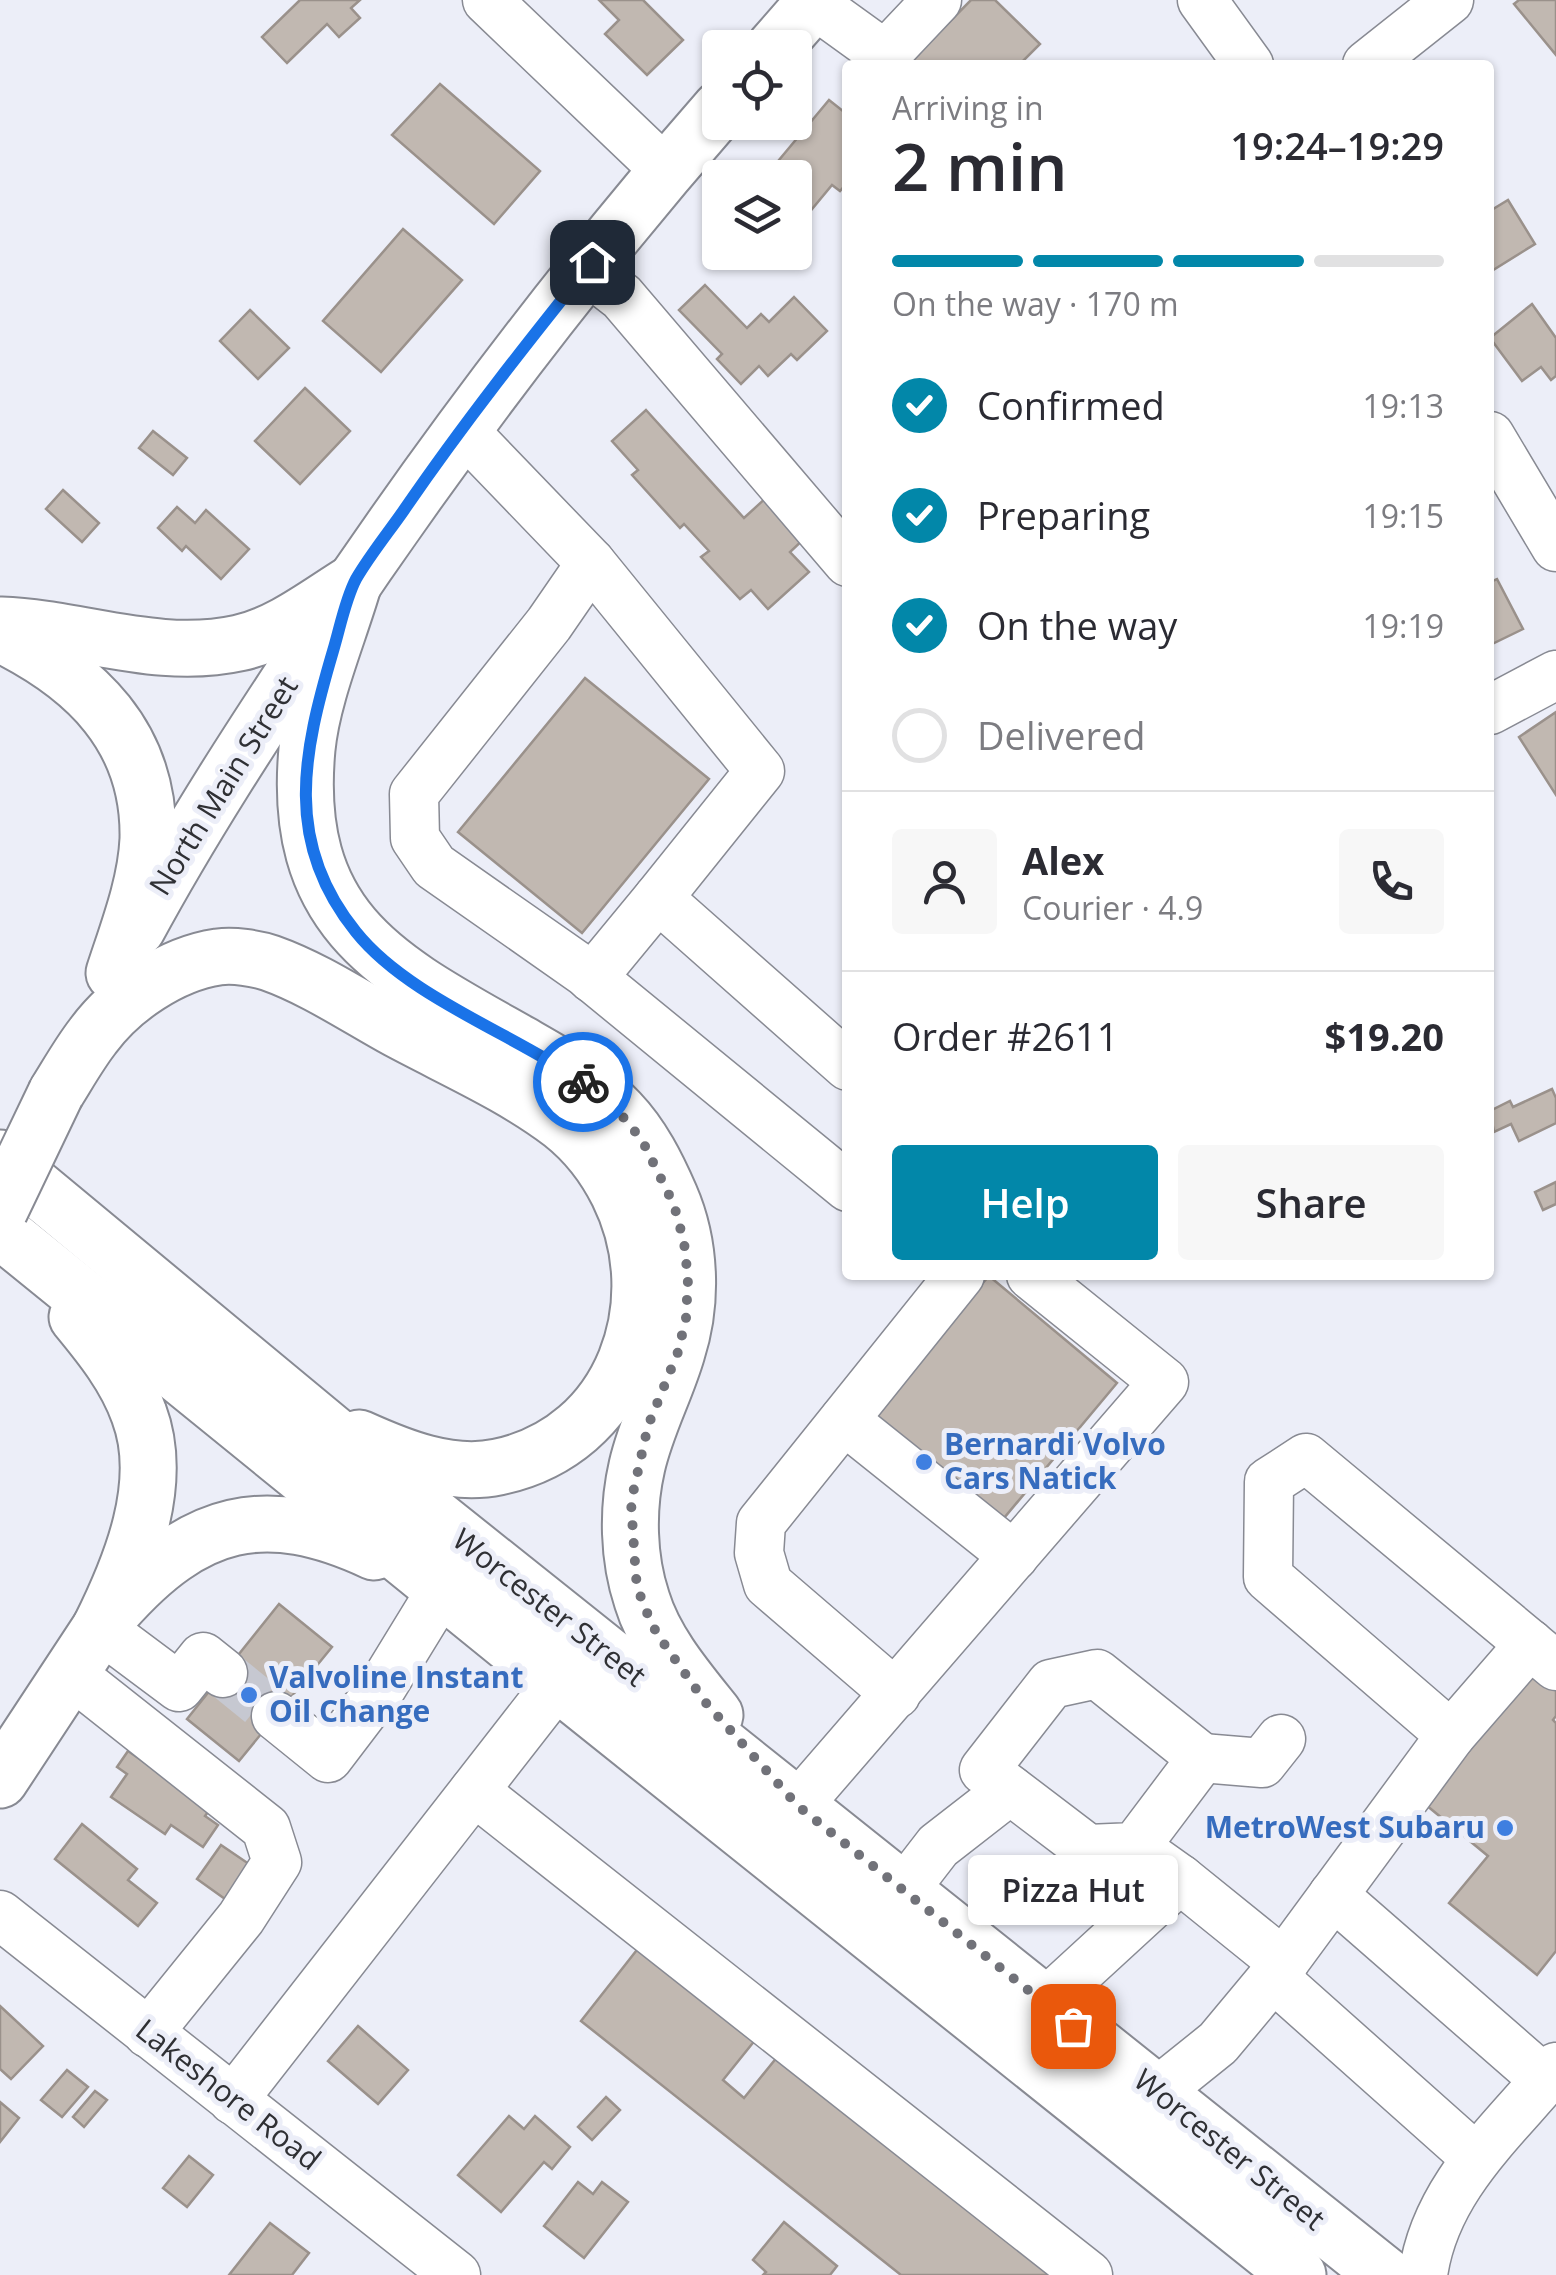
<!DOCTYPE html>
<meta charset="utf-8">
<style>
body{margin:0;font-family:"Open Sans",sans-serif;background:#f7f7f7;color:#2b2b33;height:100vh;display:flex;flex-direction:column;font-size:38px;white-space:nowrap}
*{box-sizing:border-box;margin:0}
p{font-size:32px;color:#7c7c81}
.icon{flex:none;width:55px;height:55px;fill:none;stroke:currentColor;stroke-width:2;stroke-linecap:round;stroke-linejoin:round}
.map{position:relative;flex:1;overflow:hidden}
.details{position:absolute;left:842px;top:60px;width:652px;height:1220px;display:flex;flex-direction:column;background:#fff;border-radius:10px;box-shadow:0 2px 8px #0004}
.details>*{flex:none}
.controls{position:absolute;left:702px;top:30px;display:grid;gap:20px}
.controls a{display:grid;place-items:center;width:110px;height:110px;border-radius:10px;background:#fff;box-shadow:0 2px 8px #0004;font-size:50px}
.pin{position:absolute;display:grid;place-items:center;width:85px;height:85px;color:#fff;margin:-42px;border-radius:20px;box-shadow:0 5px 15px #0006}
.courier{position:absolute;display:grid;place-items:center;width:100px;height:100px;margin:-50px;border:8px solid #1a73e8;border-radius:50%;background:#fff;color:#222;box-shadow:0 2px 12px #0007}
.bubble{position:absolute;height:70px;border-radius:10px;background:#fff;box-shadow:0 2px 8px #0004;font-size:32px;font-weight:600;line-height:70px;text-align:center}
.head em{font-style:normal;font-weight:600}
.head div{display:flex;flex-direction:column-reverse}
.head{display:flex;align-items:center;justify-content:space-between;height:170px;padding:0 50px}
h1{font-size:65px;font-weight:600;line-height:75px}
.bar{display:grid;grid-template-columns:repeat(4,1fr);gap:15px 10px;align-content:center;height:120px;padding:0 50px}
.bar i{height:12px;border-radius:8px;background:#e1e1e2}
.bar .active{background:#0287a9}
.bar p{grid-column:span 4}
.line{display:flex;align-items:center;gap:25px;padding:0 50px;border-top:2px solid #e1e1e2}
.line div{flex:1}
.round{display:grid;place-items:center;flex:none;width:105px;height:105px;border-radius:10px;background:#f7f7f7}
ol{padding:0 50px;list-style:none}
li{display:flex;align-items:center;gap:30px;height:110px}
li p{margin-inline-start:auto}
li .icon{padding:10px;border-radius:50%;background:#0287a9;color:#fff;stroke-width:4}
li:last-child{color:#7c7c81}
li i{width:55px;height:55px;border:5px solid #e1e1e2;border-radius:50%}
.action{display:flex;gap:20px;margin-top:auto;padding:20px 50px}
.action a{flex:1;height:115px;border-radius:10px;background:#0287a9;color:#fff;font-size:40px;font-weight:600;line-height:115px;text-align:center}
.action a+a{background:#f7f7f7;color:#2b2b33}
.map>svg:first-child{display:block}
</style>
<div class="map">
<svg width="1556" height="2275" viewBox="0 0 1556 2275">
<rect width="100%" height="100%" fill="#eceef8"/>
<!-- building -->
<g fill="#c1b8b1" stroke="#9a918b" stroke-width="2.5">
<polygon points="300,0 360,0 351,8 360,18 339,37 327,24 287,63 262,37"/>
<polygon points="599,0 643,0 683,40 647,75 605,34 619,20"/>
<polygon points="971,0 995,0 1040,44 1019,65 907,65"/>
<polygon points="1519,0 1556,0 1556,55 1514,4"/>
<polygon points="440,84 540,171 494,224 392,135"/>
<polygon points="829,100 848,115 848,182 840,191 832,185 803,220 795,213 795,178 764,178"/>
<polygon points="1508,200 1535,244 1490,272 1490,211"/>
<polygon points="403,229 462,280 381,372 323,321"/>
<polygon points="705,285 747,328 761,314 769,322 794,297 827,331 797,360 791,354 768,376 759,366 741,384 717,359 722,354 679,310"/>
<polygon points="1532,304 1556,338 1556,376 1551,380 1541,367 1522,381 1490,338"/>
<polygon points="250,310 289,348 258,379 220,341"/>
<polygon points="305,388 350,431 300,484 255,441"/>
<polygon points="646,410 744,518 769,495 806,537 790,552 809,572 768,609 751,590 740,599 701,557 709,551 684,524 680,528 632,475 638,470 612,441"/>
<polygon points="153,431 187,458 173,475 139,448"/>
<polygon points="63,490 99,523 82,542 46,509"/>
<polygon points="177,507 195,523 206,510 249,549 221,579 186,546 182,551 158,528"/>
<polygon points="1497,579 1523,629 1490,645 1490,582"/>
<polygon points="585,678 709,779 582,933 458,832"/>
<polygon points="1556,712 1556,795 1519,737"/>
<polygon points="1552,1089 1556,1098 1556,1123 1519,1141 1511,1124 1494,1132 1490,1111 1510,1101 1513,1107"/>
<polygon points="1556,1182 1556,1204 1543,1210 1535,1192"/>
<polygon points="989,1276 1117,1383 999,1524 858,1425"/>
<polygon points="279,1604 332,1647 239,1761 187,1719"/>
<polygon points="1530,1666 1556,1687 1556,1716 1553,1720 1556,1723 1556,1951 1537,1975 1449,1903 1488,1856 1420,1800"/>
<polygon points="128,1751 211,1808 205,1816 218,1825 203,1847 171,1825 165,1834 111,1797 127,1774 117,1767"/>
<polygon points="82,1824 137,1869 128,1880 157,1903 138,1926 55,1859"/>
<polygon points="221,1845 249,1864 225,1899 197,1879"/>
<polygon points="640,1946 756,2039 723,2080 744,2098 778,2056 1050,2275 901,2275 581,2021"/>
<polygon points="0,2006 43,2046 11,2079 0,2069"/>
<polygon points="358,2026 408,2070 378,2104 328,2061"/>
<polygon points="67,2070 88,2087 62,2117 41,2100"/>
<polygon points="95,2091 107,2100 84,2127 73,2117"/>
<polygon points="606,2097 620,2110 592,2140 578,2127"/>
<polygon points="0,2102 19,2118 0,2142"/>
<polygon points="509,2116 524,2129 535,2116 570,2147 552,2169 544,2162 501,2212 458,2175"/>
<polygon points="189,2156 213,2175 187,2207 163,2188"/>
<polygon points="578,2182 593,2194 602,2182 628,2202 584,2258 544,2226"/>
<polygon points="784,2222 837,2266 830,2275 763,2275 766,2272 753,2260"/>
<polygon points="270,2223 309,2253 292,2275 229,2275"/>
</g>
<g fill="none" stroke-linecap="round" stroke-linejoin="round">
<!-- minor-tunnel -->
<polyline stroke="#c6c8d1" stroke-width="48" stroke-dasharray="48 24" stroke-linecap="butt" points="223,1673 276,1716"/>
<defs>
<g id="minor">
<polyline points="487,0 666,171"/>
<polyline points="1202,0 1249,65"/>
<polyline points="813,3 885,55 937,0"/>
<polyline points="1367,65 1449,0"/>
<polyline points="586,269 622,297 848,562"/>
<polyline points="462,429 591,563 760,771 658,898 848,1066"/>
<polyline points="1490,436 1556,547"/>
<polyline points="591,563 549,624 414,794 415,838 434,866 584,971 848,1187"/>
<polyline points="1490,710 1556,675"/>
<polyline points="592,978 658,898"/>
<polyline points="844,1420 1014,1556"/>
<polyline points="100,1628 179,1687 203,1657 223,1673"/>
<polyline points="70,1673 266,1828 277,1862 241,1918 148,2033"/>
<polyline points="896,1694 768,1584 759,1553 761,1523 960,1275"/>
<polyline points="276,1716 328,1758 382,1687 442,1589"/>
<polyline points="1451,1735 1530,1644"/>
<polyline points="1202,1758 1262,1763 1281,1739"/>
<polyline points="474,1791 1088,2275"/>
<polyline points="798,1805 1164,1382 1031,1275"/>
<polyline points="1135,1847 1202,1758 1097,1674 1051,1684 984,1770 1088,1849 1135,1847 1180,1879"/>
<polyline points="904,1890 938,1846 1010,1790"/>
<polyline points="1333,1895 1545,2080"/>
<polyline points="0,1915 456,2275"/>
<polyline points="1273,1977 1475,2157"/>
<polyline points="1045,2003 1180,1879 1284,1963"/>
<polyline points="1157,2092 1218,2043 1273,1977 1451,1735 1268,1577 1269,1482 1306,1458 1556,1666"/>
<polyline points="233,2100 558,1683"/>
<path d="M 1423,2275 C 1435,2188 1503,2131 1556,2067"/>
</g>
<g id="major">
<polyline points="774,48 816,0"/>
<path d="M 137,929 C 191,829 253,734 316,639 C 440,453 573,277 720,109"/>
<polyline points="0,1780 100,1628"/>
</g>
<g id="highway">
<path d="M 354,582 C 339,634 312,696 307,749 C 291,923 389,969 520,1043 C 555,1063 592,1083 619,1112 C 642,1136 657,1166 670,1196 C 691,1244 693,1302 677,1352 C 666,1390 646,1426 637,1466 C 627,1509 628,1558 642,1600 C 655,1643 688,1681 715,1715"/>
<path d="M 1,625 C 81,628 158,661 239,643 C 281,634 318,604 354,582"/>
<path d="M 0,634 C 86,676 150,737 148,839 C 146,884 128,930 114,973"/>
<path d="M 56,1093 C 68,1074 79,1054 93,1036 C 121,998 171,964 218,957 C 234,955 255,958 270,963 C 315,979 356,1007 398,1030 C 452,1059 512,1085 562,1123 C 586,1142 604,1165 618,1193 C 672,1301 624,1441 498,1467 C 450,1477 401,1457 359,1438"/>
<polyline points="0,1158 392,1483 1385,2275"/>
<polyline points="0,1230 558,1683 1298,2275"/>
<path d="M 77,1317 C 101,1346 126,1377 139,1414 C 165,1483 131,1566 100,1628"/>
<path d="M 114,1610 C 195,1519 264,1501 374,1552"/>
</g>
</defs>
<!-- minor casing -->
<use href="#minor" stroke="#888a93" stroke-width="51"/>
<!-- major casing -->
<use href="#major" stroke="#888a93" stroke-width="59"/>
<!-- highway casing -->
<use href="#highway" stroke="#888a93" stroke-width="59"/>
<!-- minor -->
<use href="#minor" stroke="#fff" stroke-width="48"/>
<!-- major -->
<use href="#major" stroke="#fff" stroke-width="55"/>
<!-- highway -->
<use href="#highway" stroke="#fff" stroke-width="55"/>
<defs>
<polyline id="major-bridge" points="0,1210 56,1093"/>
</defs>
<!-- major-bridge casing -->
<use href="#major-bridge" stroke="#888a93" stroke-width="59" stroke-linecap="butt"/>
<!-- major-bridge -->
<use href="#major-bridge" stroke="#fff" stroke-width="55"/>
</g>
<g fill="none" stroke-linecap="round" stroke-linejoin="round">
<!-- done -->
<polyline stroke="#717279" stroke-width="10" stroke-dasharray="0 18" points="583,1082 618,1111 642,1140 674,1205 684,1242 688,1279 686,1318 678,1352 648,1426 631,1502 636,1578 642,1602 657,1634 706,1703 798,1806 1073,2026"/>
<!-- route -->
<path stroke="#1a73e8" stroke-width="12" d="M 583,1082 C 514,1034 408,997 356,932 C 283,842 303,753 333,651 C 340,628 345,600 356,579 C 370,555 388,533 404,510 C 463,424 527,343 592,262"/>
</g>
<!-- markers -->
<g fill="#3f7fe0" stroke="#eceef8" stroke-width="4">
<circle cx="924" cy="1462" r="10"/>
<circle cx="249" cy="1695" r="10"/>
<circle cx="1505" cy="1828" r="10"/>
</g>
<g text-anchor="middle" stroke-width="10" stroke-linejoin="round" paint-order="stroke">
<!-- street labels -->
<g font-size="30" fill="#2f3034" stroke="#eceef8">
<text transform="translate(224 786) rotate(-58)" y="10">North Main Street</text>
<text transform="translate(549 1608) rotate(38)" y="10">Worcester Street</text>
<text transform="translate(228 2095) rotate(38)" y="10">Lakeshore Road</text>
<text transform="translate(1229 2150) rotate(39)" y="10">Worcester Street</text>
</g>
<!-- shop labels -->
<g font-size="30" font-weight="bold" fill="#366cbe" stroke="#eceef8" text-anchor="start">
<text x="944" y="1455">Bernardi Volvo<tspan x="944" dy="34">Cars Natick</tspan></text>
<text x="269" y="1688">Valvoline Instant<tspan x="269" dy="34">Oil Change</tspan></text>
<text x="1485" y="1838" text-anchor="end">MetroWest Subaru</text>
</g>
</g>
</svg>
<div class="controls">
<a><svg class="icon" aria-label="locate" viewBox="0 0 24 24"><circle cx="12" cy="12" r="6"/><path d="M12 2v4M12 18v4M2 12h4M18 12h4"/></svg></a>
<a><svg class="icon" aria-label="layers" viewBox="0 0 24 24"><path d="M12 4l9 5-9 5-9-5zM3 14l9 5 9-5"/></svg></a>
</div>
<div class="pin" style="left:1073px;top:2026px;background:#ea580c"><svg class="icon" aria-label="bag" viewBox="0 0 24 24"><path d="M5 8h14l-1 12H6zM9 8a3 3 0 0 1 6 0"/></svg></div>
<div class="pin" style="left:592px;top:262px;background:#1f2937"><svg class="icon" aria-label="home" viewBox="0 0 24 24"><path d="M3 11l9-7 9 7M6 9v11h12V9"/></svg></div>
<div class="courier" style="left:583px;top:1082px"><svg class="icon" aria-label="bike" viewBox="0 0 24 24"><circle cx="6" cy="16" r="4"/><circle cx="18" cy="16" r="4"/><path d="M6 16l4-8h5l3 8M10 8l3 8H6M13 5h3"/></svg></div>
<div class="bubble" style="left:968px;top:1855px;width:210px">Pizza Hut</div>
<section class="details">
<div class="head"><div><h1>2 min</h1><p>Arriving in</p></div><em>19:24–19:29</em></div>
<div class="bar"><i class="active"></i><i class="active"></i><i class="active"></i><i></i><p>On the way · 170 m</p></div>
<ol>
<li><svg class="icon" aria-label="check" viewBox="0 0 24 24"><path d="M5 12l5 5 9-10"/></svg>Confirmed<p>19:13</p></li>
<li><svg class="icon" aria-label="check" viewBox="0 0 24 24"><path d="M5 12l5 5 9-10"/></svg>Preparing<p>19:15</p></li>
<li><svg class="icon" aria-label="check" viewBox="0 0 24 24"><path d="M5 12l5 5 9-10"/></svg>On the way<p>19:19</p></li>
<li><i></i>Delivered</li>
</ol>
<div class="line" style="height:180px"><a class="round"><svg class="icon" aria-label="person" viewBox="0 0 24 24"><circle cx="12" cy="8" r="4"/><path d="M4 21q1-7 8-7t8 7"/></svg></a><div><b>Alex</b><p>Courier · 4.9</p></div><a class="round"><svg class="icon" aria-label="phone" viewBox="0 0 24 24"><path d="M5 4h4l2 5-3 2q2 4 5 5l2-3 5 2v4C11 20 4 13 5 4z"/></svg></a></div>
<div class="line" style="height:130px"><div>Order #2611</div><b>$19.20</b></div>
<div class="action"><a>Help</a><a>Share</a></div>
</section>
</div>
